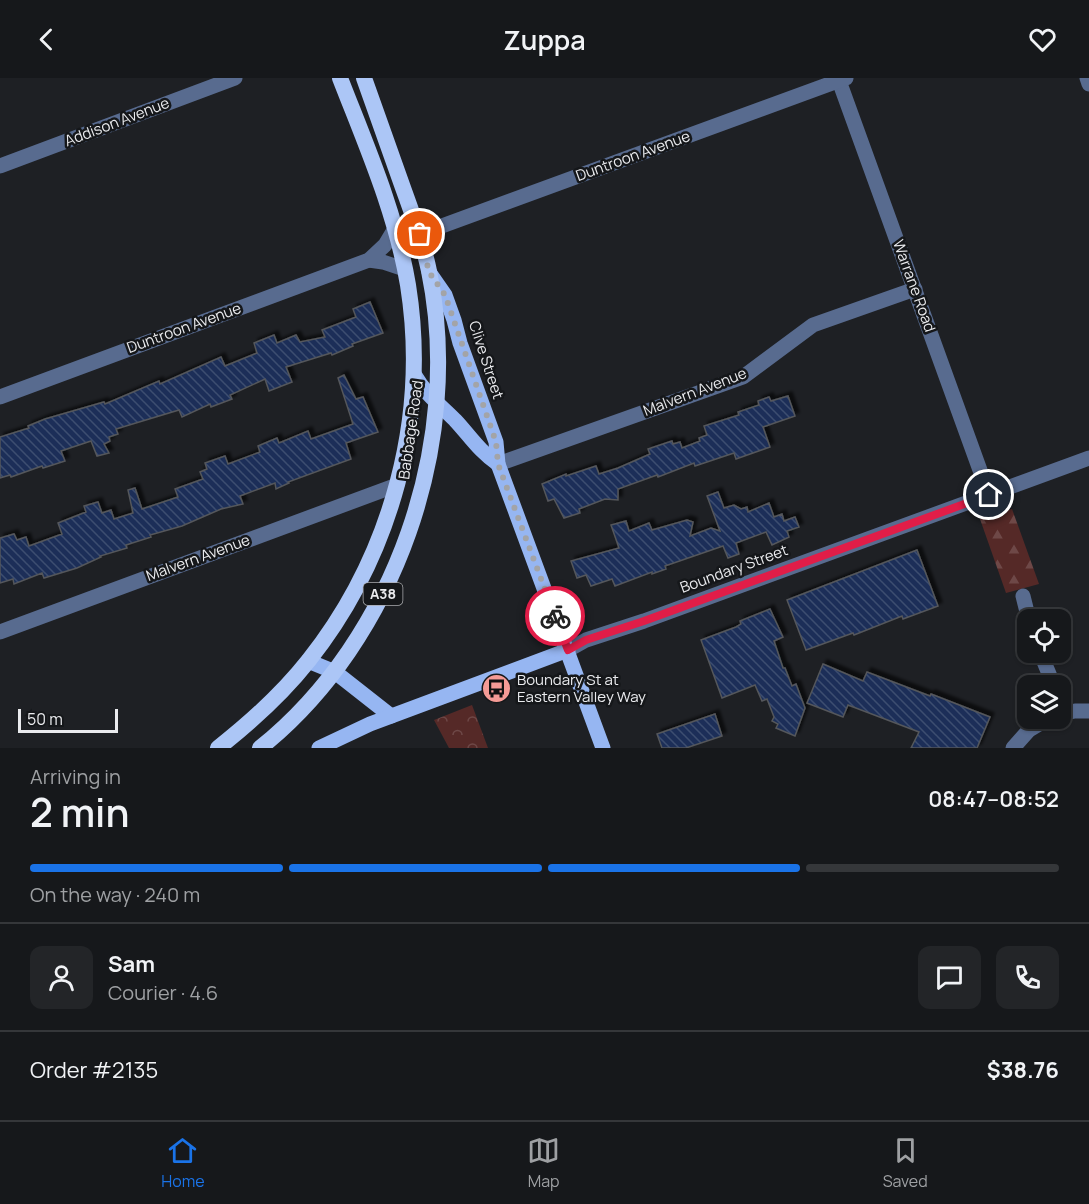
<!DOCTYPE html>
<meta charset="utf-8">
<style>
body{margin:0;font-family:Manrope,sans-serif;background:#232528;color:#f1f3f6;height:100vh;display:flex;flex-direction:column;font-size:22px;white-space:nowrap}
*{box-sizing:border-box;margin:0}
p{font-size:20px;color:#9ea0a3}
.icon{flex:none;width:33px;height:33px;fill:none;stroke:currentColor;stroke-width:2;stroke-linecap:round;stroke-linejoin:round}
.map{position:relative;height:670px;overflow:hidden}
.side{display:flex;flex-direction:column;background:#16181b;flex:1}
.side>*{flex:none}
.fabs{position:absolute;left:1017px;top:531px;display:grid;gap:12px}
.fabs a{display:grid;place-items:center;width:54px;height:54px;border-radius:12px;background:#16181b;box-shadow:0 2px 4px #0004,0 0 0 2px #35373a;font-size:30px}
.scale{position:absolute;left:18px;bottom:15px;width:100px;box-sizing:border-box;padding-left:6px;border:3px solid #eaebee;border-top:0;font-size:16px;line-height:21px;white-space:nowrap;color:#eaebee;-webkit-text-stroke:4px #15171a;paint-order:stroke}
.pin{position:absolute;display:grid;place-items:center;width:51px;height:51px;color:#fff;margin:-26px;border:3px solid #fff;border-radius:50%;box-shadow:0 2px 6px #0007}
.courier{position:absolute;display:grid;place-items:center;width:60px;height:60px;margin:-30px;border:4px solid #e11d48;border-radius:50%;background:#fff;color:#222;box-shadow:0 2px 8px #0007}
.head em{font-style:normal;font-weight:600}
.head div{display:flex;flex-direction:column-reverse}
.head{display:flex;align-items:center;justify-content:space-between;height:102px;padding:0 30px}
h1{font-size:39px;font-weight:600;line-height:45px}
.bar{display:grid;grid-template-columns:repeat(4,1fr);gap:9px 6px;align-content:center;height:72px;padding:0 30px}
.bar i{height:8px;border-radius:4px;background:#35373a}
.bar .active{background:#1a73e8}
.bar p{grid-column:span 4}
.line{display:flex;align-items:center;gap:15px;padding:0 30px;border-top:2px solid #35373a}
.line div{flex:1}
.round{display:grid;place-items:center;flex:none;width:63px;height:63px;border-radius:12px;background:#232528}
header{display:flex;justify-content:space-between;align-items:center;height:78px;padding:0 30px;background:#16181b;font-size:27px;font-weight:600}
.tab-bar{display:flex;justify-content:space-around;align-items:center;height:84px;border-top:2px solid #35373a;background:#16181b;font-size:16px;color:#9ea0a3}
.tab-bar a{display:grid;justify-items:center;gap:3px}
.tab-bar .active{color:#1a73e8}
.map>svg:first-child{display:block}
</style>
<header><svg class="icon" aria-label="back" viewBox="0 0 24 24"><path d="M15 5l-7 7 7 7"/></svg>Zuppa<svg class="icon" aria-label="heart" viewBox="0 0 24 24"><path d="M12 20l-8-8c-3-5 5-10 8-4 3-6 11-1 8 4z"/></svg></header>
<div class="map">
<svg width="1089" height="670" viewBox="0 0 1089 670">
<defs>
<pattern id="forest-firs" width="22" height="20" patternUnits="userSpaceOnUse" patternTransform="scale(1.5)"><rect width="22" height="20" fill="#552927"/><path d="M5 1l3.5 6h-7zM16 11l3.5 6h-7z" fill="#6e4847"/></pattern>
<pattern id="park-crowns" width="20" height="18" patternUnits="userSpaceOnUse" patternTransform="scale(1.5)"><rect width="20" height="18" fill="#552927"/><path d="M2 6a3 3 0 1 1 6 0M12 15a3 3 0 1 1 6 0" fill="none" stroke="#6e4847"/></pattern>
<pattern id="building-back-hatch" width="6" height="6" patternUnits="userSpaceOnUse" patternTransform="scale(1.5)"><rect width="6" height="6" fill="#1b2f58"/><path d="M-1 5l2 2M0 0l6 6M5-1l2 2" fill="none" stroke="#3c4d70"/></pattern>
<filter id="shadow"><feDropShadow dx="4" dy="-4" stdDeviation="1.5" flood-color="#0009"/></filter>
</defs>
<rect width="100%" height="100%" fill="#1e2024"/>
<!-- forest -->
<polygon fill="url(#forest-firs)" points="1012,431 1039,506 1006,515 980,441"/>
<!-- park -->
<polygon fill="url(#park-crowns)" points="472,627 488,670 449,670 434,642"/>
<!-- building -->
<g fill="url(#building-back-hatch)" stroke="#54575b" stroke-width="1.5" filter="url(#shadow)">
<polygon points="370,224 383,255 352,266 353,268 332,277 331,275 286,289 292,304 269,313 265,301 230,317 232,321 211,329 210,326 182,339 179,332 116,351 118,356 109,359 110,363 104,366 109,375 97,378 91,363 61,373 65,383 43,390 42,388 11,399 10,397 0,400 0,359 29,350 28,348 45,341 104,324 105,326 159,303 160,306 221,279 225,288 257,275 254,265 274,257 277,265 296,257 300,264 325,259 322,252 356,239 353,231"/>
<polygon points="344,297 356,321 363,319 378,354 346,365 351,381 288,404 289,405 276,411 275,405 240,418 243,426 221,431 182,448 150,457 151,459 126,467 127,470 100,478 101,479 77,490 44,500 42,495 14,506 13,501 0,505 0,460 14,456 17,462 26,459 29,468 62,456 58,445 86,434 84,428 98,424 102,435 111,432 114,441 133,435 128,412 135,410 142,431 178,419 175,411 203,401 200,394 207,391 205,385 225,378 228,386 260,374 258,368 277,360 279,365 308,353 311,361 353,346 338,300"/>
<polygon points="788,318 795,338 763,349 770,369 736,381 734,375 695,388 694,385 658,399 657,397 618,411 618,422 605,421 579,431 580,435 564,440 554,421 548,423 542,406 566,396 566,398 596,388 599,396 618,390 650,376 648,371 672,363 673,366 680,364 682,370 700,363 699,360 707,357 704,348 739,337 738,334 759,327 758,323 769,319 771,323"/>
<polygon points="718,414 724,430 734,427 741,431 747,429 748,434 769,425 774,439 782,436 784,443 795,439 799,449 787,453 789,459 772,467 766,454 736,465 739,476 728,480 723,468 665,488 666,491 652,496 652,494 615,508 612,501 591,508 586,497 577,500 571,483 619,470 611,447 626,443 629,453 649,445 652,452 687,442 693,444 690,458 711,450 720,453 707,418"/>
<polygon points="917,472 938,528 903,541 902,538 854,557 853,555 806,572 787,522"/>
<polygon points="770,531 783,559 774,563 783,590 785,590 792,608 796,606 805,630 795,658 776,650 778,646 772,643 774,639 767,621 762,623 755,607 722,620 701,562 736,549 741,546 740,543"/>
<polygon points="823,586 863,603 867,594 930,618 931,616 990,639 977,670 911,670 919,654 848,627 843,639 807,625"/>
<polygon points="715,636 722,658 686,670 662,670 657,656"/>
</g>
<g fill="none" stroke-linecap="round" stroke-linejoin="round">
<!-- minor -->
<g stroke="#586b8f" stroke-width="15">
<polyline points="838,0 989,417"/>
<polyline points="1087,0 1089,6"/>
<polyline points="0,88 235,0"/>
<polyline points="420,156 846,0"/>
<polyline points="369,182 383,184 404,191"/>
<polyline points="0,319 369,182 385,167 394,152"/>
<polyline points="498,386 743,299 813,247 915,211"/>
<polyline points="1023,518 1029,542"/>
<polyline points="0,554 397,407"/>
<polyline points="568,572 586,562 644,543 1089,380"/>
<polyline points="1040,574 1054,608"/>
<polyline points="1060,620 1067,634"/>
<polyline points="1060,636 1075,633 1089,633"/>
<polyline points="1013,670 1029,652 1049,640"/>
</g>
<!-- primary -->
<g stroke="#96b6f2" stroke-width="15">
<polyline points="429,194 445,217 454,242 460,265 496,364 498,386 603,670"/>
<path d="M 414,296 C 427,318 438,325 455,342 C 470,358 479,373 498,386"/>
<polyline points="308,583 335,594 391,638"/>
<polyline points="319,670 370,646 568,572"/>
</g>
<!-- trunk -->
<g stroke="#acc6f6" stroke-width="16">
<path d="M 218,670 C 251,644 283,615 309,582 C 392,477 429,339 408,207 C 396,135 366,67 340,0"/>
<path d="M 260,670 C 396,561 464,363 429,193 C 423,163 412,135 402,107 C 389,71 377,36 364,0"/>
</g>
</g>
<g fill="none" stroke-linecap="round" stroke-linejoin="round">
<!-- done -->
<polyline stroke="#a3a4a7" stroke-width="6" stroke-dasharray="0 10.8" points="420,156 429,194 445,217 496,364 498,386 555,538"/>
<!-- route -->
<polyline stroke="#e11d48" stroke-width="8" points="555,538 568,572 586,562 644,543 989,417"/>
</g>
<!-- icons -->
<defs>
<symbol id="bus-disc" viewBox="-11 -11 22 22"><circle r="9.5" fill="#f59b96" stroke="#15171a"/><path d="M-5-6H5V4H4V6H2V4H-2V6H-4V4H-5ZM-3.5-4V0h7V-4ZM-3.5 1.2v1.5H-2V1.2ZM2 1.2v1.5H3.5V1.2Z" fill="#111"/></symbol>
</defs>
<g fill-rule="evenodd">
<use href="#bus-disc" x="480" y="594" width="33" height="33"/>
</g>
<g text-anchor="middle" stroke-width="5" stroke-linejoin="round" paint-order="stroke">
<!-- shield labels -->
<rect fill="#15171a" stroke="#aaabae" stroke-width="1.5" x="363.5" y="505" width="39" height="22" rx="4.5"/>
<g font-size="14" font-weight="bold" fill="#eaebee">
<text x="383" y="521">A38</text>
</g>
<!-- street labels -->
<g font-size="15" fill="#eaebee" stroke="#15171a">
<text transform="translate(117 44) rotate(-21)" y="5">Addison Avenue</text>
<text transform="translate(633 78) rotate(-20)" y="5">Duntroon Avenue</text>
<text transform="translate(914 208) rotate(70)" y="5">Warrane Road</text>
<text transform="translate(184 250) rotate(-20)" y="5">Duntroon Avenue</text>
<text transform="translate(486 282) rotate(72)" y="5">Clive Street</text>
<text transform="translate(695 314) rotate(-21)" y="5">Malvern Avenue</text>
<text transform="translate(411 352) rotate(-82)" y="5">Babbage Road</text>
<text transform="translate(198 480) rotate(-20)" y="5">Malvern Avenue</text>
<text transform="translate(734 491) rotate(-20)" y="5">Boundary Street</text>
</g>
<!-- poi labels -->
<g font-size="15" fill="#eaebee" stroke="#15171a" text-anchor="start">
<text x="517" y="607">Boundary St at<tspan x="517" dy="17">Eastern Valley Way</tspan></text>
</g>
</g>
</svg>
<div class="fabs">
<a><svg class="icon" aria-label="locate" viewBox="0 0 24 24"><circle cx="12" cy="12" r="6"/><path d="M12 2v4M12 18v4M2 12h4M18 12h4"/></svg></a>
<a><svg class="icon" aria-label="layers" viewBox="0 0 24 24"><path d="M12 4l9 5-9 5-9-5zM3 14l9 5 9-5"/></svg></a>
</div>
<div class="scale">50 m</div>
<div class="pin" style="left:420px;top:156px;background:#ea580c"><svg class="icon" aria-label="bag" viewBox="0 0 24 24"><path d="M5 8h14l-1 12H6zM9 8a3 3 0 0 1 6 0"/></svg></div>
<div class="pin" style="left:989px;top:417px;background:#1f2937"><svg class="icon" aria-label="home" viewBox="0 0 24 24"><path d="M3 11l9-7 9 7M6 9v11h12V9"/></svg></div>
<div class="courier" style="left:555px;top:538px"><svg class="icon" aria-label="bike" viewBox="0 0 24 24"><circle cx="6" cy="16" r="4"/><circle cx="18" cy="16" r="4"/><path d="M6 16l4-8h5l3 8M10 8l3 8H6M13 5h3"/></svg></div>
</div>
<section class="side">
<div class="head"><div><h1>2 min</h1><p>Arriving in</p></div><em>08:47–08:52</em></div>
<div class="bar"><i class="active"></i><i class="active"></i><i class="active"></i><i></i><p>On the way · 240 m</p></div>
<div class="line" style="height:108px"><a class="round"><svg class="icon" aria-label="person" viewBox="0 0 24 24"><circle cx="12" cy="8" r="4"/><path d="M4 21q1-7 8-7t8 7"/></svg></a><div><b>Sam</b><p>Courier · 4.6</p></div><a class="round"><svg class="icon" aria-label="chat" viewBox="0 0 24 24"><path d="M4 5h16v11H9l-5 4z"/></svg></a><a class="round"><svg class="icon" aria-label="phone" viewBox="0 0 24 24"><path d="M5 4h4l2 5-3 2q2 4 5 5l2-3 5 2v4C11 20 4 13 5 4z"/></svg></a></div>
<div class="line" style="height:78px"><div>Order #2135</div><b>$38.76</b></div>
</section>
<nav class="tab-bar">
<a class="active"><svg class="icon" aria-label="home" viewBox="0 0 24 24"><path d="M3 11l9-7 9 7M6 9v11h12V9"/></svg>Home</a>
<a><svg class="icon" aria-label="map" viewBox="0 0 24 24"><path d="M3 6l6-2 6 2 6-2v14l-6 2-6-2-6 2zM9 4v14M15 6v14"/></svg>Map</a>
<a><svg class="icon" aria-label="saved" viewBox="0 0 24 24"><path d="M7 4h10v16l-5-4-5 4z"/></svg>Saved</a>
</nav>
